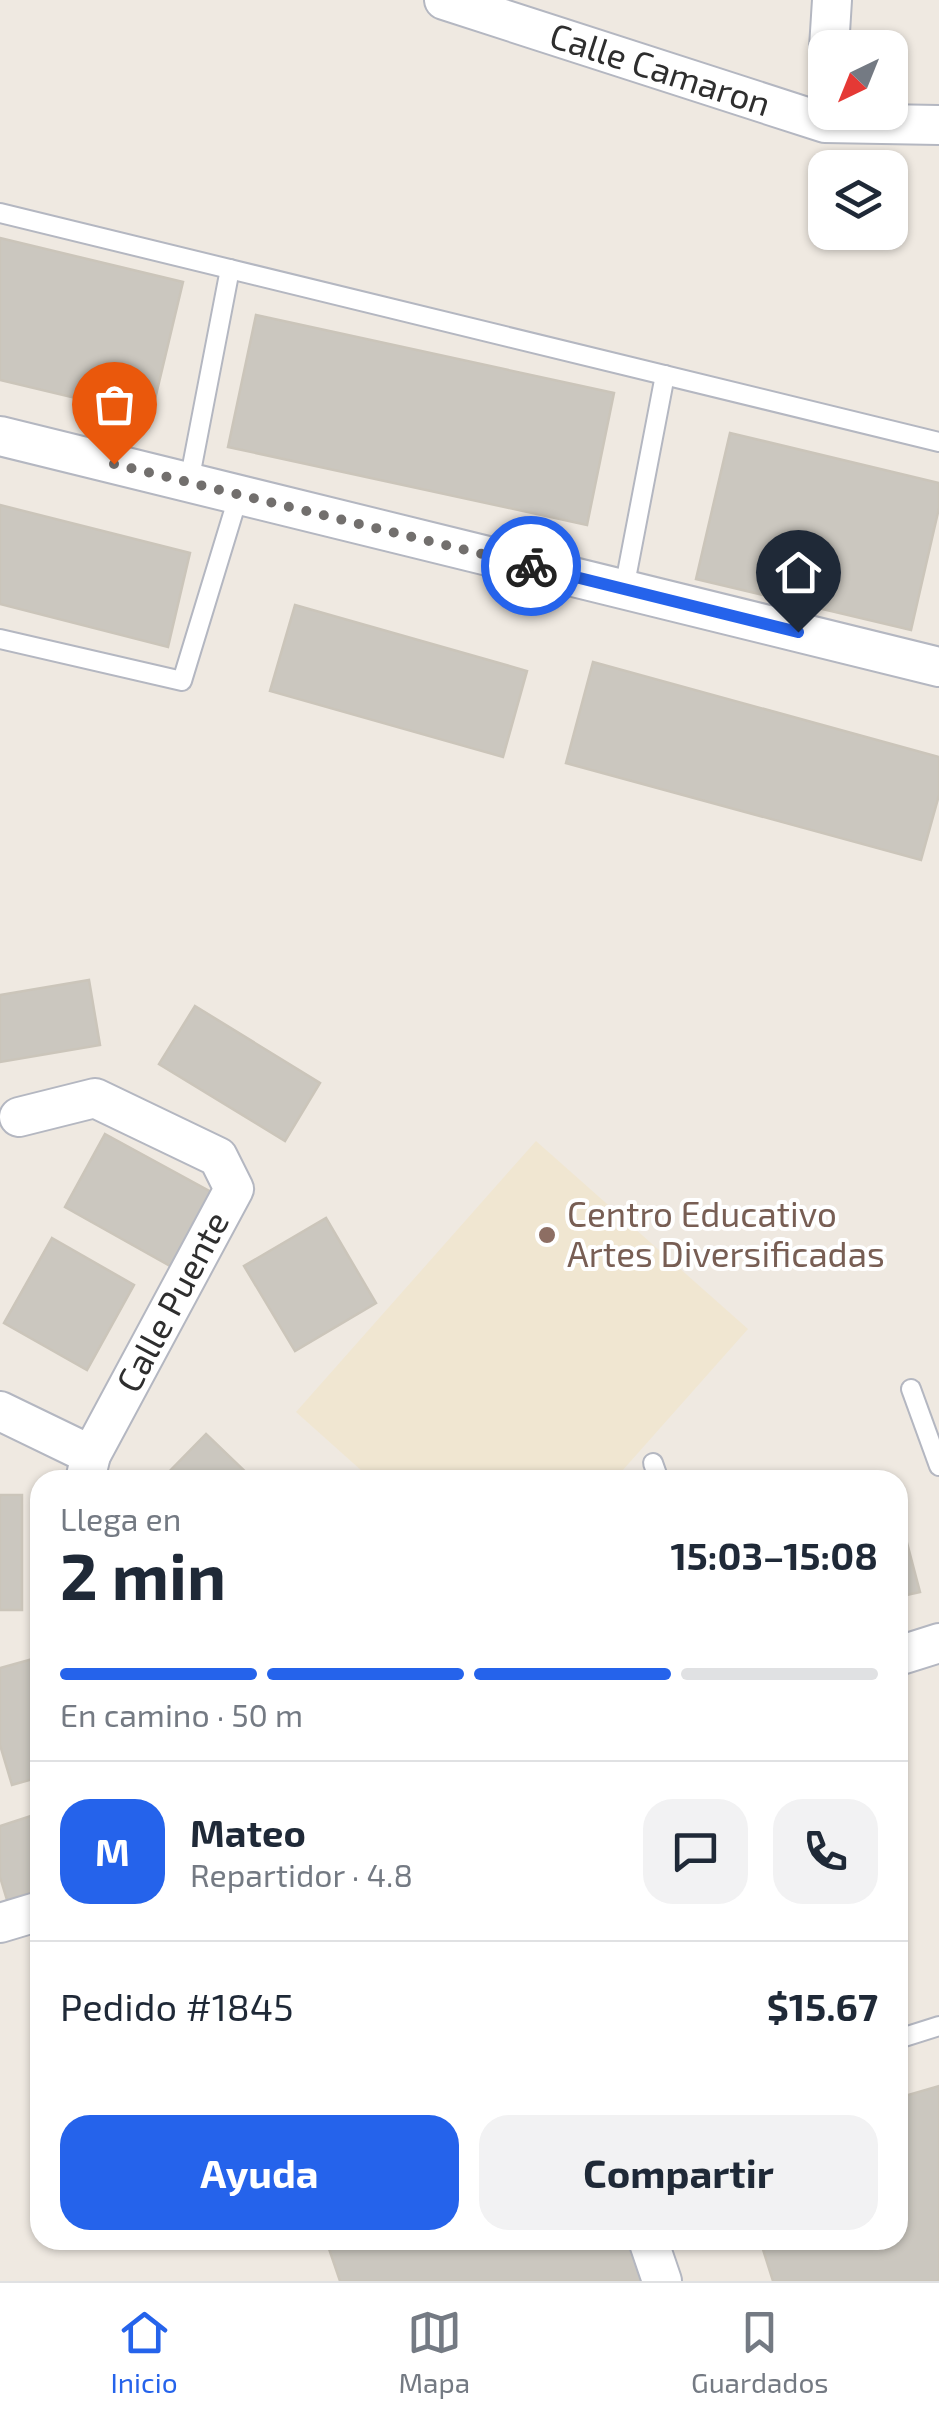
<!DOCTYPE html>
<html lang="es">
<meta charset="utf-8">
<style>
body{margin:0;font-family:"Exo 2",sans-serif;background:#f2f2f3;color:#1f2937;height:100vh;display:flex;flex-direction:column;font-size:38px;white-space:nowrap}
*{box-sizing:border-box;margin:0}
p{font-size:32px;color:#747a83}
.icon{flex:none;width:55px;height:55px;fill:none;stroke:currentColor;stroke-width:2;stroke-linecap:round;stroke-linejoin:round}
.map{position:relative;flex:1;overflow:hidden}
.drawer{position:absolute;left:30px;top:1470px;width:878px;height:780px;display:flex;flex-direction:column;background:#fff;border-radius:30px;box-shadow:0 2px 8px #0004}
.drawer>*{flex:none}
.needle{width:65px;rotate:223deg}
.fabs{position:absolute;left:808px;top:30px;display:grid;gap:20px}
.fabs a{display:grid;place-items:center;width:100px;height:100px;border-radius:20px;background:#fff;box-shadow:0 2px 8px #0004;font-size:50px}
.pin{position:absolute;display:grid;place-items:center;width:85px;height:85px;color:#fff;margin:-102px -42px;border-radius:50% 50% 50% 0;rotate:-45deg;box-shadow:0 0 10px #0007}
.pin .icon{rotate:45deg}
.courier{position:absolute;display:grid;place-items:center;width:100px;height:100px;margin:-50px;border:8px solid #2563eb;border-radius:50%;background:#fff;color:#222;box-shadow:0 2px 12px #0007}
.overview em{font-style:normal;font-weight:700}
.overview div{display:flex;flex-direction:column-reverse}
.overview{display:flex;align-items:center;justify-content:space-between;height:170px;padding:0 30px}
h1{font-size:65px;font-weight:700;line-height:75px}
.bar{display:grid;grid-template-columns:repeat(4,1fr);gap:15px 10px;align-content:center;height:120px;padding:0 30px}
.bar i{height:12px;border-radius:8px;background:#e0e1e3}
.bar .current{background:#2563eb}
.bar p{grid-column:span 4}
.line{display:flex;align-items:center;gap:25px;padding:0 30px;border-top:2px solid #e0e1e3}
.line div{flex:1}
.round{display:grid;place-items:center;flex:none;width:105px;height:105px;border-radius:30px;background:#f2f2f3}
.action{display:flex;gap:20px;margin-top:auto;padding:20px 30px}
.action a{flex:1;height:115px;border-radius:30px;background:#2563eb;color:#fff;font-size:40px;font-weight:700;line-height:115px;text-align:center}
.action a+a{background:#f2f2f3;color:#1f2937}
.menu{display:flex;justify-content:space-around;align-items:center;height:140px;border-top:2px solid #e0e1e3;background:#fff;font-size:28px;color:#747a83}
.menu a{display:grid;justify-items:center;gap:5px}
.menu .current{color:#2563eb}
.map>svg:first-child{display:block}
</style>
<div class="map">
<svg width="939" height="2281" viewBox="0 0 939 2281">
<rect width="100%" height="100%" fill="#efe9e1"/>
<!-- education -->
<polygon fill="#f0e6d1" points="536,1141 748,1329 614,1480 372,1480 296,1412"/>
<!-- building -->
<g fill="#cbc7bf" stroke="#cbc5ba" stroke-width="2.5">
<polygon points="0,238 183,282 151,416 0,380"/>
<polygon points="256,315 614,393 587,525 228,447"/>
<polygon points="730,433 939,483 939,508 911,630 696,579"/>
<polygon points="0,505 190,553 168,647 0,604"/>
<polygon points="295,605 527,671 503,757 270,691"/>
<polygon points="593,662 939,757 939,795 921,860 566,763"/>
<polygon points="89,980 100,1045 0,1062 0,995"/>
<polygon points="195,1006 320,1083 285,1141 159,1064"/>
<polygon points="105,1134 213,1193 172,1267 65,1207"/>
<polygon points="326,1218 376,1303 295,1351 244,1266"/>
<polygon points="52,1238 134,1285 87,1370 4,1323"/>
<polygon points="206,1434 254,1480 161,1480"/>
<rect x="0" y="1495" width="22" height="115"/>
<polygon points="906,1539 920,1592 898,1597 898,1541"/>
<polygon points="40,1657 40,1777 12,1785 0,1745 0,1668"/>
<polygon points="40,1813 40,1890 7,1900 0,1877 0,1826"/>
<polygon points="939,2086 939,2281 773,2281 760,2240 898,2240 898,2098"/>
<polygon points="326,2240 641,2240 655,2281 340,2281"/>
</g>
<g fill="none" stroke-linecap="round" stroke-linejoin="round">
<defs>
<g id="lane">
<polyline points="0,213 939,442"/>
<polyline points="189,482 230,269"/>
<polyline points="624,589 665,375"/>
<polyline points="0,639 182,681 239,494"/>
<polyline points="911,1389 939,1466"/>
<polyline points="653,1463 659,1480"/>
<polyline points="898,2039 939,2026"/>
</g>
<g id="street">
<polyline points="444,0 825,123 939,125"/>
<polyline points="829,48 832,0"/>
<polyline points="0,436 939,667"/>
<polyline points="19,1117 95,1098 218,1157 234,1189 91,1455 85,1480"/>
<polyline points="0,1411 91,1455"/>
<polyline points="898,1656 939,1643"/>
<polyline points="0,1923 40,1911"/>
<polyline points="648,2240 662,2281"/>
</g>
</defs>
<!-- lane casing -->
<use href="#lane" stroke="#b4b7c1" stroke-width="22"/>
<!-- street casing -->
<use href="#street" stroke="#b4b7c1" stroke-width="42"/>
<!-- lane -->
<use href="#lane" stroke="#fff" stroke-width="18"/>
<!-- street -->
<use href="#street" stroke="#fff" stroke-width="38"/>
</g>
<g fill="none" stroke-linecap="round" stroke-linejoin="round">
<!-- done -->
<polyline stroke="#726f6d" stroke-width="10" stroke-dasharray="0 18" points="114,464 531,566"/>
<!-- route -->
<polyline stroke="#2563eb" stroke-width="12" points="531,566 798,632"/>
</g>
<!-- markers -->
<circle fill="#8d6e63" stroke="#fff" stroke-width="4" cx="547" cy="1235" r="10"/>
<g text-anchor="middle" stroke-width="8" stroke-linejoin="round" paint-order="stroke">
<!-- street labels -->
<g font-size="35" fill="#2e2e2e" stroke="#fff">
<text transform="translate(660 70) rotate(18)" y="12">Calle Camaron</text>
<text transform="translate(173 1302) rotate(-62)" y="12">Calle Puente</text>
</g>
<!-- education labels -->
<g font-size="35" fill="#785e54" stroke="#fff" text-anchor="start">
<text x="567" y="1227">Centro Educativo<tspan x="567" dy="40">Artes Diversificadas</tspan></text>
</g>
</g>
</svg>
<div class="fabs">
<a><svg class="needle" viewBox="-14 -14 28 28"><path d="M0-13l5 13h-10z" fill="#e53935"/><path d="M0 13l5-13h-10z" fill="#747a83"/></svg></a>
<a><svg class="icon" aria-label="layers" viewBox="0 0 24 24"><path d="M12 4l9 5-9 5-9-5zM3 14l9 5 9-5"/></svg></a>
</div>
<div class="pin" style="left:114px;top:464px;background:#ea580c"><svg class="icon" aria-label="bag" viewBox="0 0 24 24"><path d="M5 8h14l-1 12H6zM9 8a3 3 0 0 1 6 0"/></svg></div>
<div class="pin" style="left:798px;top:632px;background:#1f2937"><svg class="icon" aria-label="home" viewBox="0 0 24 24"><path d="M3 11l9-7 9 7M6 9v11h12V9"/></svg></div>
<div class="courier" style="left:531px;top:566px"><svg class="icon" aria-label="bike" viewBox="0 0 24 24"><circle cx="6" cy="16" r="4"/><circle cx="18" cy="16" r="4"/><path d="M6 16l4-8h5l3 8M10 8l3 8H6M13 5h3"/></svg></div>
<section class="drawer">
<div class="overview"><div><h1>2 min</h1><p>Llega en</p></div><em>15:03–15:08</em></div>
<div class="bar"><i class="current"></i><i class="current"></i><i class="current"></i><i></i><p>En camino · 50 m</p></div>
<div class="line" style="height:180px"><b class="round" style="background:#2563eb;color:#fff">M</b><div><b>Mateo</b><p>Repartidor · 4.8</p></div><a class="round"><svg class="icon" aria-label="chat" viewBox="0 0 24 24"><path d="M4 5h16v11H9l-5 4z"/></svg></a><a class="round"><svg class="icon" aria-label="phone" viewBox="0 0 24 24"><path d="M5 4h4l2 5-3 2q2 4 5 5l2-3 5 2v4C11 20 4 13 5 4z"/></svg></a></div>
<div class="line" style="height:130px"><div>Pedido #1845</div><b>$15.67</b></div>
<div class="action"><a>Ayuda</a><a>Compartir</a></div>
</section>
</div>
<nav class="menu">
<a class="current"><svg class="icon" aria-label="home" viewBox="0 0 24 24"><path d="M3 11l9-7 9 7M6 9v11h12V9"/></svg>Inicio</a>
<a><svg class="icon" aria-label="map" viewBox="0 0 24 24"><path d="M3 6l6-2 6 2 6-2v14l-6 2-6-2-6 2zM9 4v14M15 6v14"/></svg>Mapa</a>
<a><svg class="icon" aria-label="saved" viewBox="0 0 24 24"><path d="M7 4h10v16l-5-4-5 4z"/></svg>Guardados</a>
</nav>
